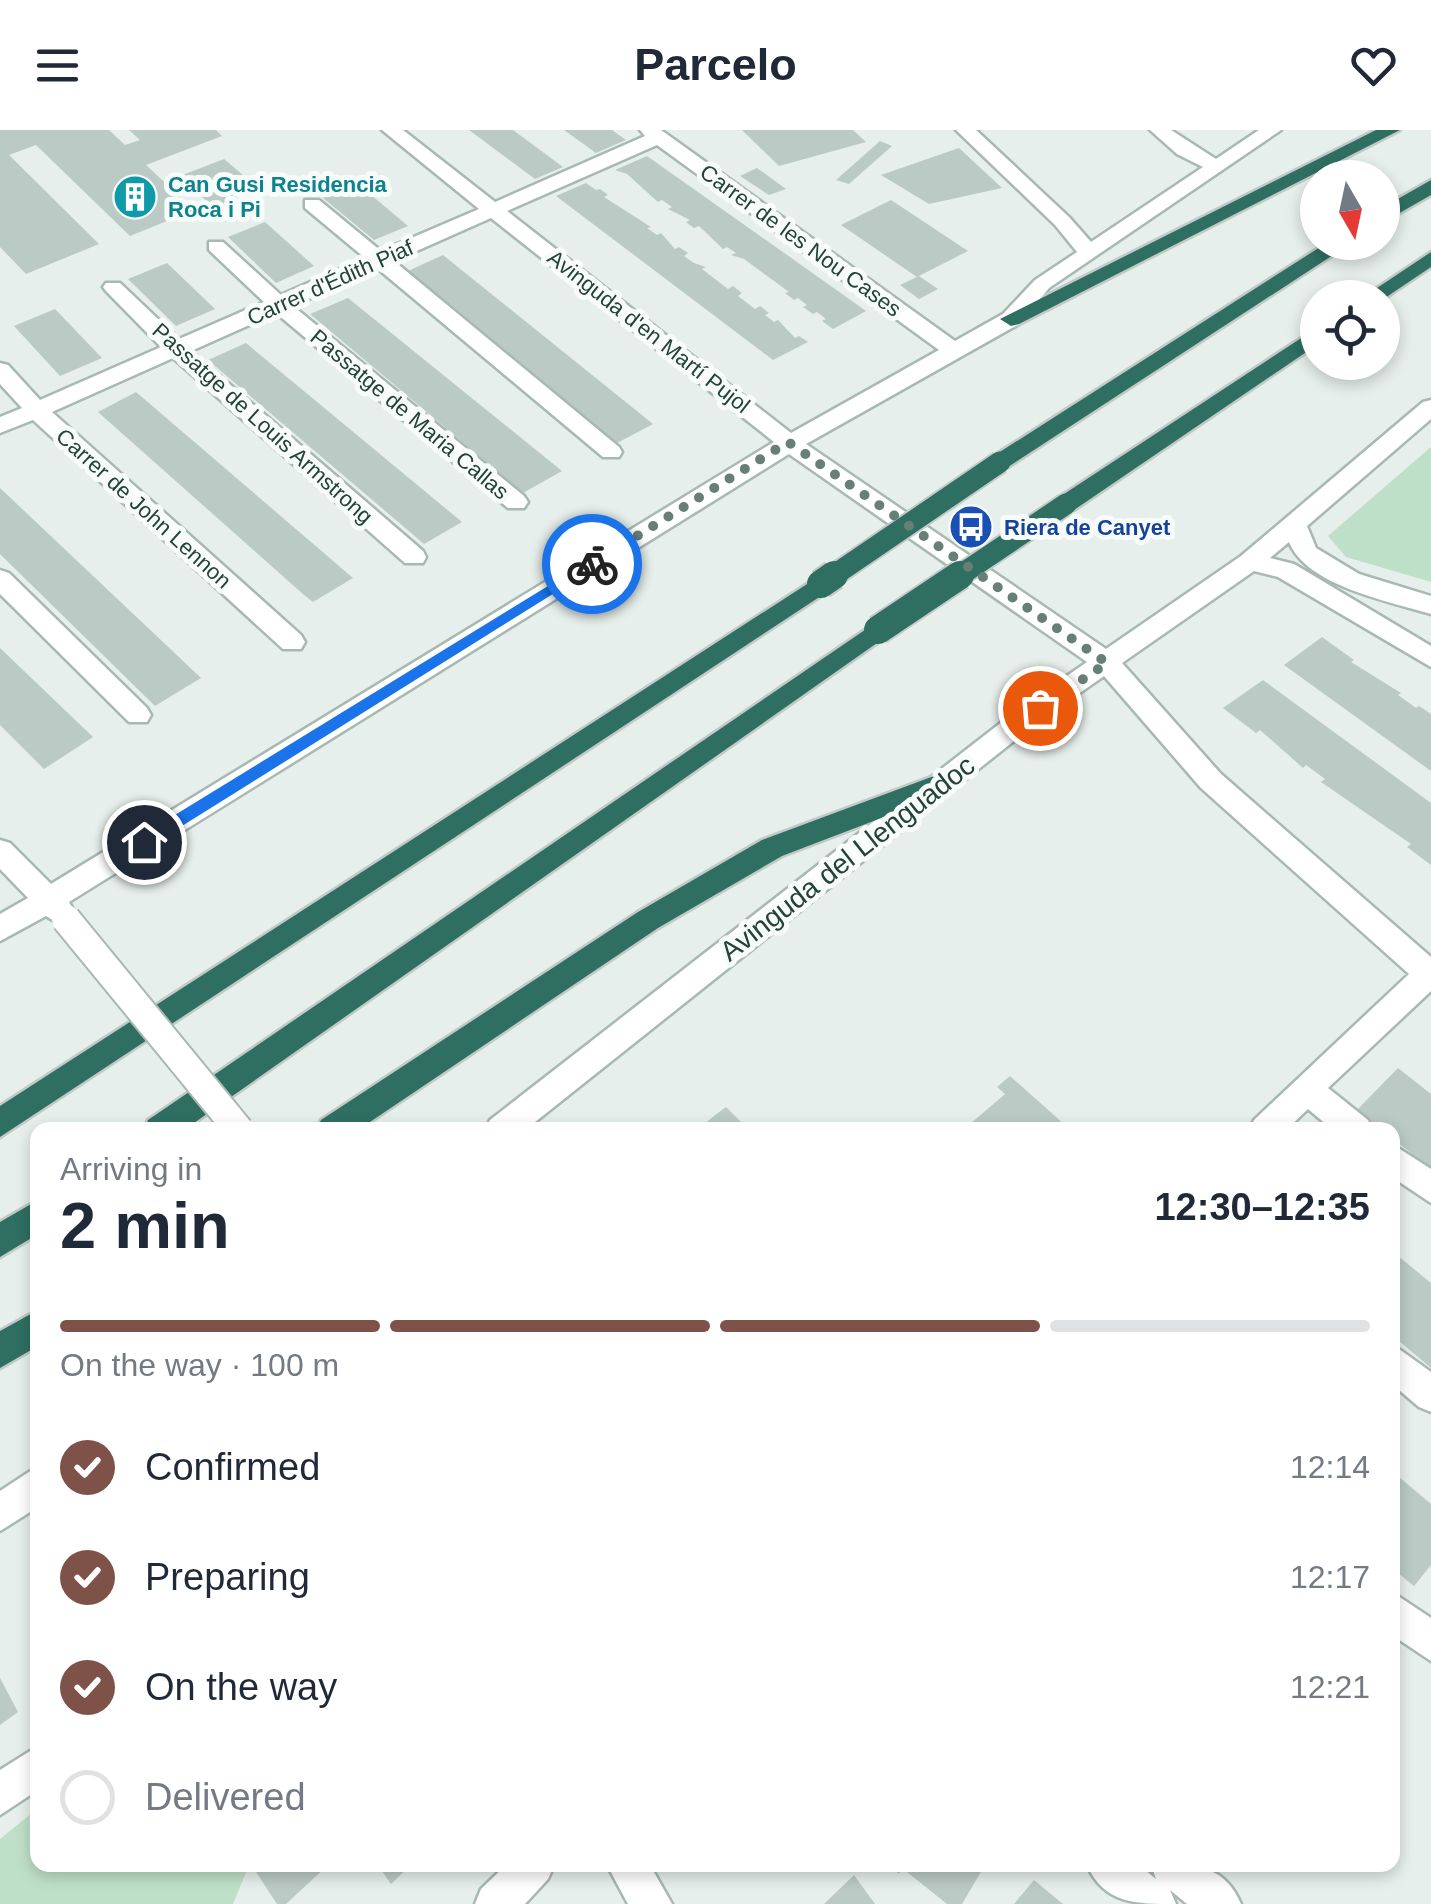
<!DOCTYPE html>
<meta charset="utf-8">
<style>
body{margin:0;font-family:Arial,sans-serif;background:#f2f2f3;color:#1f2937;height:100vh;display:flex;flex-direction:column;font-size:38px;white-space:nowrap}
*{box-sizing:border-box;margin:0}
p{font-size:32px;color:#747a83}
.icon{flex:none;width:55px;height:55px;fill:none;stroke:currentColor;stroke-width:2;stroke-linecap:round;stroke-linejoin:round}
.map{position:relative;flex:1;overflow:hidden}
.details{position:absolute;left:30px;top:992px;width:1370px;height:750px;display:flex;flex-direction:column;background:#fff;border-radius:20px;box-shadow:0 5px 15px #0003}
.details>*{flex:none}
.needle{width:65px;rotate:171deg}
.controls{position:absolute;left:1300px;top:30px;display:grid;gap:20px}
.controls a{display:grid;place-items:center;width:100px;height:100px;border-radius:50%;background:#fff;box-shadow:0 5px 15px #0003;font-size:50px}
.pin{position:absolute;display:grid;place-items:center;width:85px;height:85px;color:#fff;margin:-42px;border:5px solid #fff;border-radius:50%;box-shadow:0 2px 10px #0007}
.courier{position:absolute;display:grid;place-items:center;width:100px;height:100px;margin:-50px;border:8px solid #1a73e8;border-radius:50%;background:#fff;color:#222;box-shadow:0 2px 12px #0007}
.overview em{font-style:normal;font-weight:700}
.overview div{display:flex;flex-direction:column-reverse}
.overview{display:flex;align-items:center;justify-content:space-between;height:170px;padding:0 30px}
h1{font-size:65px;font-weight:700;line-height:75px}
.bar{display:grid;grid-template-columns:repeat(4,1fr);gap:15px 10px;align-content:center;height:120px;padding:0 30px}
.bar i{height:12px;border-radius:8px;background:#e0e1e3}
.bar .selected{background:#7f5249}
.bar p{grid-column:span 4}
ol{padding:0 30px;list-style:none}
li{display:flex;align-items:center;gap:30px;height:110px}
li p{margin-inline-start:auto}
li .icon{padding:10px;border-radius:50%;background:#7f5249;color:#fff;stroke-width:4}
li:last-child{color:#747a83}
li i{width:55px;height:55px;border:5px solid #e0e1e3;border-radius:50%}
header{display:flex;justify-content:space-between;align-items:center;height:130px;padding:0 30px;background:#fff;font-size:45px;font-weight:700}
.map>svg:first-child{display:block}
</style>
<header><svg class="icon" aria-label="menu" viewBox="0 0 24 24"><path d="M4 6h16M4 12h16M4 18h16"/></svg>Parcelo<svg class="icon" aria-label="heart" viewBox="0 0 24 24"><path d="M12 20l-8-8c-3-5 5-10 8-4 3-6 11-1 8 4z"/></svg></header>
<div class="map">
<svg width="1431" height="1774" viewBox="0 0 1431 1774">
<rect width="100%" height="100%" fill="#e6efeb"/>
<!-- green -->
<g fill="#bfe0c8">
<polygon points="1431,317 1431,452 1346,427 1328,406"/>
<polygon points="37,1679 38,1735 249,1735 233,1774 0,1774 0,1709"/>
</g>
<!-- building -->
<g fill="#bbcac4">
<polygon points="0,0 109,0 125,15 140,10 129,0 216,0 222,6 146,35 194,80 130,106 36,15 9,25 99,114 26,144 0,117"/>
<polygon points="469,0 513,0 563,37 535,49"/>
<polygon points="564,0 612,0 626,10 596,23"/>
<polygon points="742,0 853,0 866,12 779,36"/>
<polygon points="880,11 892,16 849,54 836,50"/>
<polygon points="959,18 1002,58 929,74 881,45"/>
<polygon points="647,26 773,115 866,181 833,199 822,191 826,189 817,182 813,184 803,177 807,175 798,168 794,170 785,163 789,162 744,129 731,125 736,123 727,117 723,119 699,96 694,98 686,92 690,90 668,79 672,77 662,70 658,72 627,44 615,40"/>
<polygon points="224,29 256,56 214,78 180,46"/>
<polygon points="757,38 786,59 769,65 740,46"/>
<polygon points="586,53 596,60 600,59 608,65 604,67 651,97 647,98 657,105 661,103 675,119 679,117 688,123 684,126 694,133 706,137 702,139 728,159 733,156 742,163 738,166 755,179 760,176 769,183 765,185 774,192 778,190 795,208 799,206 808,212 773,230 556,66"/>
<polygon points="358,54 408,96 374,110 323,68"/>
<polygon points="891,70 968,121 917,147 841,95"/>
<polygon points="265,92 314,136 276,153 228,107"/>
<polygon points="443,125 653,294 617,313 408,141"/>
<polygon points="167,133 215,179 176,196 128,149"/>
<polygon points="919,146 938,159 919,169 900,155"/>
<polygon points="348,168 562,341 523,363 310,184"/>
<polygon points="55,179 102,228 60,246 14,196"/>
<polygon points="246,213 462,392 424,414 208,230"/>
<polygon points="136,262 353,448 313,472 304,465 98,282"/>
<polygon points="0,358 201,548 155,576 0,424"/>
<polygon points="1322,507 1354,530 1351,532 1401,563 1398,565 1416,578 1419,576 1431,584 1431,641 1284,535"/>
<polygon points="0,518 93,607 44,639 0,595"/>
<polygon points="1263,550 1431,673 1431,735 1407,717 1411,714 1321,652 1325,649 1306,635 1303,638 1260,600 1256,603 1223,578"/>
<polygon points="1398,938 1431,964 1431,1039 1392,1008 1392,1000 1382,1000 1357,980"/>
<polygon points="1010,946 1065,995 1060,1000 963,1000 1005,964 997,957"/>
<polygon points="726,977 749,1000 697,1000 714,986"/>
<polygon points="1392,1121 1431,1153 1431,1238 1392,1205"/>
<polygon points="1392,1341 1431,1374 1431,1435 1414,1456 1392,1438"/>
<polygon points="0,1548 18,1582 0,1595"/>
<polygon points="258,1735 328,1735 286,1774 277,1774 256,1742"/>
<polygon points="378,1735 411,1735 391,1754"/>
<polygon points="889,1735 985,1735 962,1774 947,1774 902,1738 899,1744"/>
<polygon points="854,1745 875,1774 824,1774"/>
<polygon points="1034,1750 1063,1774 1014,1774"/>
</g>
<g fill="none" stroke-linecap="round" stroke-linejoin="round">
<defs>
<g id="minor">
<path d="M 382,0 L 403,0 L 495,72 L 645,6 L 640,0 L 661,0 L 955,211 L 1003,184 L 1035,150 L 1077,122 L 1055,95 L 956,0 L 976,0 L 1069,87 L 1091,112 L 1203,37 L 1177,24 L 1150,0 L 1171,0 L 1216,29 L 1259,0 L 1281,0 L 1049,158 L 1019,194 L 806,314 L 1106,519 L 1241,426 L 1423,272 L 1431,270 L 1431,289 L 1307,396 L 1316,418 L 1359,444 L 1431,466 L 1431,484 C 1388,471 1307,456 1289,412 L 1270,428 L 1294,434 L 1431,516 L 1431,537 L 1278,447 L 1254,441 L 1122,533 L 1221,644 L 1431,827 L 1431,861 L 1328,958 L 1368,990 L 1373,1000 L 1333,1000 L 1308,979 L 1286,1000 L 1249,1000 L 1254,990 L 1409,844 L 1201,658 L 1104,546 L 1034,595 L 525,1000 L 485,1000 L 490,990 L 1016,581 L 1087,532 L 789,324 L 69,772 L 75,783 L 71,791 L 61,795 L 46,786 L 0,811 L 0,784 L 28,768 L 0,739 L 0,710 L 10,713 L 51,754 L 774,312 L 491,88 L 394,131 L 619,317 L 622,322 L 619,327 L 603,327 L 377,138 L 293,176 L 524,366 L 528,372 L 524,378 L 508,378 L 276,183 L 191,221 L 423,421 L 426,427 L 423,433 L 405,433 L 173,228 L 52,282 L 301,505 L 305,512 L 301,519 L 283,519 L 33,290 L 0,303 L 0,287 L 22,278 L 0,254 L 0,233 L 8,235 L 40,270 L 161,217 L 106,161 L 103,157 L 106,153 L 120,153 L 179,209 L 264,172 L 209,120 L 209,112 L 223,112 L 281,165 L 365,128 L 305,78 L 305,70 L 319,70 L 381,121 L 479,79 ZM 657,15 L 939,220 L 791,303 L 507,81 Z"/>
<polygon points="0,440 9,443 147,578 151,585 147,592 129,592 0,464"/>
<polygon points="1392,1014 1431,1039 1431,1073 1392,1047"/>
<polygon points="1392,1214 1431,1242 1431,1282 1419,1277 1392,1254"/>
<polygon points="38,1336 38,1377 0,1401 0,1361"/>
<polygon points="1392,1462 1431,1488 1431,1531 1392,1505"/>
<polygon points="38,1616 38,1660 0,1685 0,1640"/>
<polygon points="506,1735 554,1735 548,1749 525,1774 475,1774 481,1759"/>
<polygon points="607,1735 650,1735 672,1774 628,1774"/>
<path d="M 1087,1735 L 1139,1735 L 1156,1749 L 1151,1735 C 1190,1735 1223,1731 1241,1774 L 1187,1774 L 1170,1760 L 1176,1774 C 1136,1774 1104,1774 1087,1735 Z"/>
</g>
<g id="highway">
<polygon points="1376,0 1400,0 1019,194 1011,196 1000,189"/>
<polygon points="1431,50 1431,65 1382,93 1382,78"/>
<polygon points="1328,112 1353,112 1008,337 992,337 988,332 992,327"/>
<polygon points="1431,122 1431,137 1382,170 1362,168"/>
<polygon points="1318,197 1318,214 1074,380 1058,380 1054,374 1058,368"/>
<polygon points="821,445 830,448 833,454 830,460 0,1007 0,976"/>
<polygon points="878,491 887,494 891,500 887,506 184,1000 143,1000 148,990"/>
<polygon points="942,643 952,647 956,654 952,661 782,726 658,798 358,1000 316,1000 321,990 638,782 762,710"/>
<polygon points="38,1070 38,1104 0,1127 0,1092"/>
<polygon points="38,1180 38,1216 0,1238 0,1201"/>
</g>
</defs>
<!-- minor casing -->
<use href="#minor" stroke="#a8b8b2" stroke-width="5"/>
<!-- highway casing -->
<use href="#highway" stroke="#c2cac8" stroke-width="5"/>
<!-- minor -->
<use href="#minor" fill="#fff" fill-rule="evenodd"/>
<!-- highway -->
<use href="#highway" fill="#2f6f62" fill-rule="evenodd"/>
<defs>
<polyline id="minor-bridge" points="66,789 239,1000"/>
<g id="highway-bridge-far1">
<polyline points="830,448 1000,332"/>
<polyline points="956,448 1066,374"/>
</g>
<g id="highway-bridge">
<polyline points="821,454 834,445"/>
<polyline points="878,500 960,445"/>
</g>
</defs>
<!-- minor-bridge casing -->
<use href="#minor-bridge" stroke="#a8b8b2" stroke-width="32" stroke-linecap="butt"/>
<!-- highway-bridge-far1 casing -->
<use href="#highway-bridge-far1" stroke="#c2cac8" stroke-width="25" stroke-linecap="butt"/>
<!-- highway-bridge casing -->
<use href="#highway-bridge" stroke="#c2cac8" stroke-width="32" stroke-linecap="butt"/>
<!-- minor-bridge -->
<use href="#minor-bridge" stroke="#fff" stroke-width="28"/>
<!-- highway-bridge-far1 -->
<use href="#highway-bridge-far1" stroke="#2f6f62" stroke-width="21"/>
<!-- highway-bridge -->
<use href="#highway-bridge" stroke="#2f6f62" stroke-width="28"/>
</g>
<!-- route -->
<polygon fill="#1a73e8" points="592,429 598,434 596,437 150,716 139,716 139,707"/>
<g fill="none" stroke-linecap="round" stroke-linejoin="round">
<!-- done -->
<polyline stroke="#687f78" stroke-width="10" stroke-dasharray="0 18" points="592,434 788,312 1107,533 1040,578"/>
</g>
<!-- icons -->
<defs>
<symbol id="building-disc" viewBox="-11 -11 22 22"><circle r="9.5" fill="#0f9aa8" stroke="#f7fbf9"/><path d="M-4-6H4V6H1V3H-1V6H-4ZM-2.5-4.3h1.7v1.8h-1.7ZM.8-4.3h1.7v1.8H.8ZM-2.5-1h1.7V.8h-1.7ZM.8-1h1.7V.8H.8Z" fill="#fff"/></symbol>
<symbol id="bus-disc" viewBox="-11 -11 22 22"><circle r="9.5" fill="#1a4fb4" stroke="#f7fbf9"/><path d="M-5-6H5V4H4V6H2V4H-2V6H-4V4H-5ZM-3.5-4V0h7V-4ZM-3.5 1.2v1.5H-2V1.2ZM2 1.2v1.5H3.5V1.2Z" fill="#fff"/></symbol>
</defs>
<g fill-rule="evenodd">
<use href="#building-disc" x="110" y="42" width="50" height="50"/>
<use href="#bus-disc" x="946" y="372" width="50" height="50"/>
</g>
<g text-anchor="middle" stroke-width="10" stroke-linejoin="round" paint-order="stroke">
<!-- far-culture labels -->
<g font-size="22" font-weight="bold" fill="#0d838f" stroke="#f7fbf9" text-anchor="start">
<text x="168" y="62">Can Gusi Residencia<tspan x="168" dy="25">Roca i Pi</tspan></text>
</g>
<!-- far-street labels -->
<g font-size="22" fill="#24423a" stroke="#f7fbf9">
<text transform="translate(801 110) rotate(36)" y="8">Carrer de les Nou Cases</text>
<text transform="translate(330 152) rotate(-24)" y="8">Carrer d'Édith Piaf</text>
<text transform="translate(649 201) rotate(38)" y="8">Avinguda d'en Martí Pujol</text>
<text transform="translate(410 284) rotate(40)" y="8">Passatge de Maria Callas</text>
<text transform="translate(263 293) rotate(42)" y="8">Passatge de Louis Armstrong</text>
<text transform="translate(144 378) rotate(42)" y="8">Carrer de John Lennon</text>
</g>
<!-- far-transit labels -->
<g font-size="22" font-weight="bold" fill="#164399" stroke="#f7fbf9" text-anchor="start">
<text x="1004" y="405">Riera de Canyet</text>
</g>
<!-- street labels -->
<g font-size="28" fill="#24423a" stroke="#f7fbf9">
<text transform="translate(847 728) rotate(-38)" y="10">Avinguda del Llenguadoc</text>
</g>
</g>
</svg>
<div class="controls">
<a><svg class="needle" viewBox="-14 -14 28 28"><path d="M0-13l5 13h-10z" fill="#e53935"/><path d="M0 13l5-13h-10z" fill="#747a83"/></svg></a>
<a><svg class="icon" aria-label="locate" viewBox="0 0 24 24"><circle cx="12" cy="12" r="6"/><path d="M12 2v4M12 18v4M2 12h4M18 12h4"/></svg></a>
</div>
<div class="pin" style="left:1040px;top:578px;background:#ea580c"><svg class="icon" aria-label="bag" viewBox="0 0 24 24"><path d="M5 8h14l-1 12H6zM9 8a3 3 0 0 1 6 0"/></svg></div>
<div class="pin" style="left:144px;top:712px;background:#1f2937"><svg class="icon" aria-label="home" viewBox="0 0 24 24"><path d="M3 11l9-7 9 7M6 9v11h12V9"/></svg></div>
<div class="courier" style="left:592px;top:434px"><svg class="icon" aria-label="bike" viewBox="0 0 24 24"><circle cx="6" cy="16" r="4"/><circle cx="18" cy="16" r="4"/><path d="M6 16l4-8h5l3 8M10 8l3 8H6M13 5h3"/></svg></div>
<section class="details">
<div class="overview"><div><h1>2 min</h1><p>Arriving in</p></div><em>12:30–12:35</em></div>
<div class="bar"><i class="selected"></i><i class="selected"></i><i class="selected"></i><i></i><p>On the way · 100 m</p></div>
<ol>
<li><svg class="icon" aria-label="check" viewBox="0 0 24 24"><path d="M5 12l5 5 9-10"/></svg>Confirmed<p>12:14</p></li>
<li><svg class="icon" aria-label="check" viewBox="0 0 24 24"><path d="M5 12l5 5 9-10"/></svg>Preparing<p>12:17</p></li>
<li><svg class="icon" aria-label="check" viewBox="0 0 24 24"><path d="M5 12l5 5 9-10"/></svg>On the way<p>12:21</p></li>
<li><i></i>Delivered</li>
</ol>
</section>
</div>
